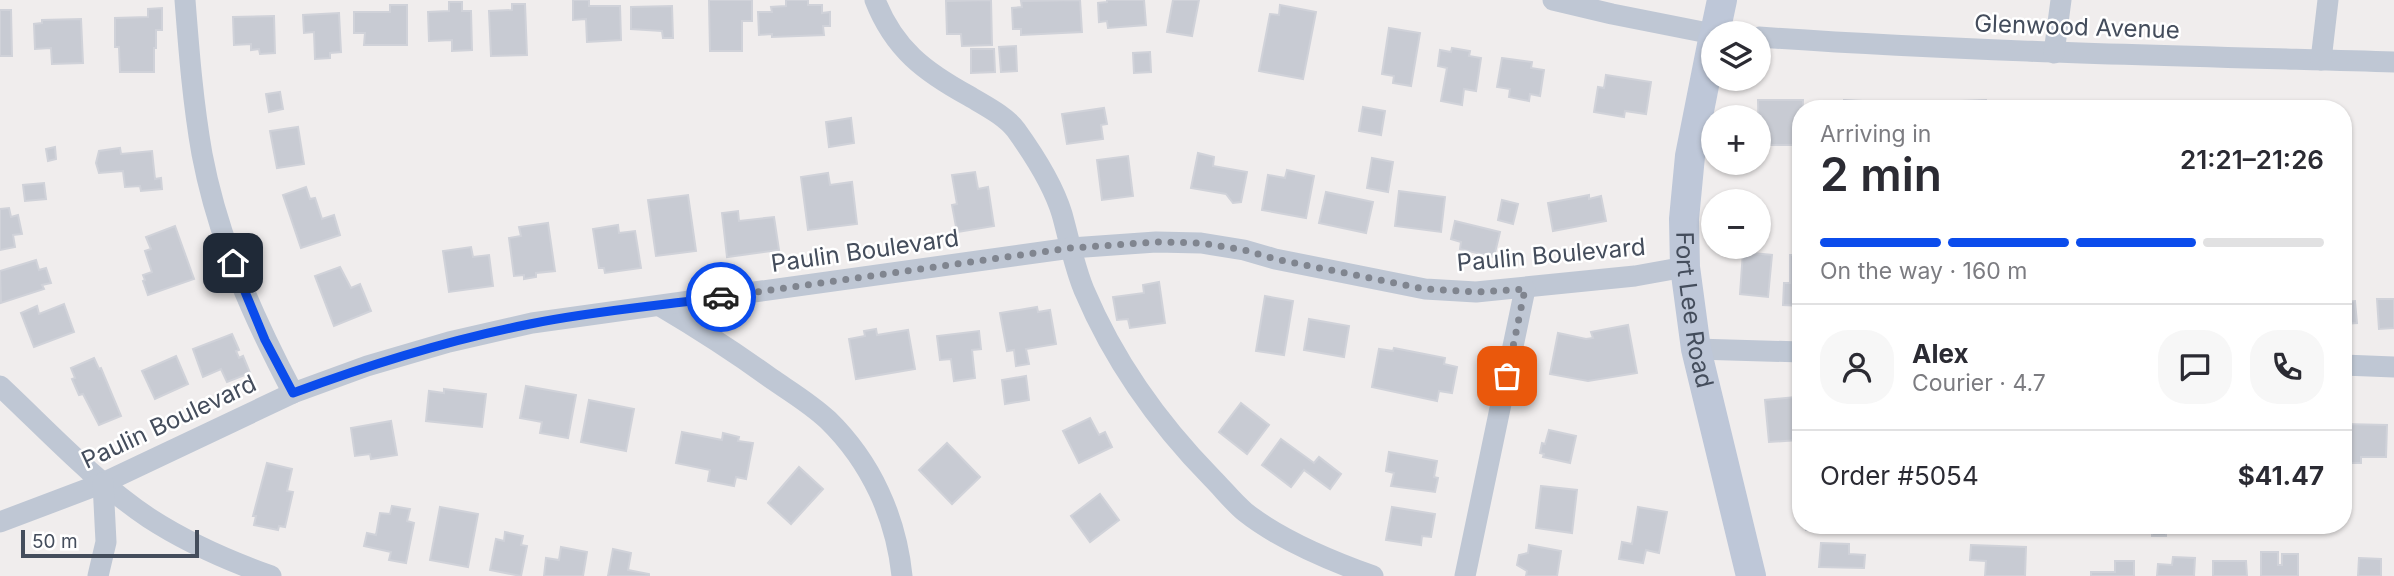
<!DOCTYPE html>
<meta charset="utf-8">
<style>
body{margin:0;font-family:Inter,sans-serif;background:#f7f7f7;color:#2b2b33;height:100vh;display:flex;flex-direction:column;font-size:26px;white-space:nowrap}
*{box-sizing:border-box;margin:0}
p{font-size:23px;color:#7c7c81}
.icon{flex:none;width:38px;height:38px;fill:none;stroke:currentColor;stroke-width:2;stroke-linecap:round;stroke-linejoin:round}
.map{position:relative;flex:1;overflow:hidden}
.drawer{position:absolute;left:1792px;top:100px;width:560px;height:434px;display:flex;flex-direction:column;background:#fff;border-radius:28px;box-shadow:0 2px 5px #0004}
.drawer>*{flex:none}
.fabs{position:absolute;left:1701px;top:21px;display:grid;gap:14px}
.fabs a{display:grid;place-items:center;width:70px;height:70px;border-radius:50%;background:#fff;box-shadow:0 2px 5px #0004;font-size:35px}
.scale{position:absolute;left:21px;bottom:18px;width:178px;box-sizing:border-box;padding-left:7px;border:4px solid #444d5c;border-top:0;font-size:19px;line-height:24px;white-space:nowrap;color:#444d5c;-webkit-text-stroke:5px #fff;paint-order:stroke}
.pin{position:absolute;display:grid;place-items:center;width:60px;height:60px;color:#fff;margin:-30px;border-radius:14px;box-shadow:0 4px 10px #0006}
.courier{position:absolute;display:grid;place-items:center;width:70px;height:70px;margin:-35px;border:5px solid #0b4cec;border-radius:50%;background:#fff;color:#222;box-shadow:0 2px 9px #0007}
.headline em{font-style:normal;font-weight:600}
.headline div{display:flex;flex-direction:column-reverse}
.headline{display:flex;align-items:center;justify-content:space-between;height:119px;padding:0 28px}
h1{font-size:46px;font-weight:600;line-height:52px}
.bar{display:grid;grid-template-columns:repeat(4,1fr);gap:10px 7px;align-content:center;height:84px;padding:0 28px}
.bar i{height:9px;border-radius:5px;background:#e1e1e2}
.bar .selected{background:#0b4cec}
.bar p{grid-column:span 4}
.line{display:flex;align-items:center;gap:18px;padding:0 28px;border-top:2px solid #e1e1e2}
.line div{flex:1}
.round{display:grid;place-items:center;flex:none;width:74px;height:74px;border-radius:28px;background:#f7f7f7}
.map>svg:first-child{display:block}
</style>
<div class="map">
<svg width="2394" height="576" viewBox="0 0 2394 576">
<rect width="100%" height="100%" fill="#f0eded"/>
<!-- building -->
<g fill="#c8cbd3" stroke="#d0d2d9" stroke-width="2">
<polygon points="573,0 589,0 589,6 620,6 621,40 587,42 586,19 573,20"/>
<polygon points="709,0 752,0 752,21 742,21 742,51 710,51"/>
<polygon points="786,0 808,0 808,5 822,5 822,13 830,12 830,26 823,26 824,35 772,37 772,34 759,35 758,12 772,12 771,7 786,6"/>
<polygon points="991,0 992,45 962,46 961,34 947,34 946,1"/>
<polygon points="1080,0 1082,32 1021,35 1021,29 1013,29 1012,8 1022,7 1021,1"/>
<polygon points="1107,0 1144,0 1146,25 1108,28 1107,21 1099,22 1098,3 1107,2"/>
<polygon points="1173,0 1199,0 1192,36 1167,32"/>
<polygon points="449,2 462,2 462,11 471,11 472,50 452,51 452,40 429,41 428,12 449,11"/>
<polygon points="512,4 525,4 527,55 491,56 489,11 512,10"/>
<polygon points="390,5 407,5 407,45 364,45 365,33 354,33 354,12 390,12"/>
<polygon points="1280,5 1316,12 1303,79 1259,71 1270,14 1279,15"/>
<polygon points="672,6 673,38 663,38 662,31 631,29 631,7"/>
<polygon points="162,8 162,30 156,30 156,48 154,48 154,72 120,72 119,47 115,47 115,18 148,17 148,9"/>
<polygon points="0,10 11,10 12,56 0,56"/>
<polygon points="339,13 341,52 330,53 330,58 315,59 314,32 304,33 303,15"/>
<polygon points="274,16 275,53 260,54 259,49 251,50 251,44 234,45 233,17"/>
<polygon points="81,19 83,63 52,64 51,48 35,49 34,24 42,23 42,20"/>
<polygon points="1389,28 1420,33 1411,86 1393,83 1394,76 1382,74"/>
<polygon points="1016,46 1017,71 1001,72 999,47"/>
<polygon points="1452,48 1470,51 1469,56 1481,58 1476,91 1464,89 1462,105 1441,101 1447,68 1438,66 1440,50 1451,52"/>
<polygon points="971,49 994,49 995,72 971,73"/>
<polygon points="1150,52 1151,72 1134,73 1133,53"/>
<polygon points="1502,58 1532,62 1531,68 1544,70 1540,96 1530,94 1529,101 1509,97 1510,89 1497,87"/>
<polygon points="1606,75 1651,82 1646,114 1625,111 1624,117 1594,112 1598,87 1604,88"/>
<polygon points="280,92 283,109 269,112 266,94"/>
<polygon points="1758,100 1803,100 1801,145 1759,145"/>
<polygon points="1844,100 1899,103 1898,108 1844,108"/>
<polygon points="1986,100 1987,108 1936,108 1936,102"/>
<polygon points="1363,107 1385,111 1381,135 1359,131"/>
<polygon points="1104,108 1107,124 1101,125 1103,139 1067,144 1062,114"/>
<polygon points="851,118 854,143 829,147 826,122"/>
<polygon points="2343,122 2348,122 2349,171 2343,171"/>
<polygon points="298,127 304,164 277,168 270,131"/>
<polygon points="55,147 56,159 48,161 46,149"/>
<polygon points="120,148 121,154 152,151 155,179 161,178 162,189 141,191 140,186 125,187 123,171 99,173 96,163 99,151"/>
<polygon points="1198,153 1214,157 1213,166 1247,172 1241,202 1233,203 1226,194 1191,188"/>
<polygon points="1128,156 1133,196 1102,200 1097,160"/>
<polygon points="1372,158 1393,162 1388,192 1367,188"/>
<polygon points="1287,170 1314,176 1306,218 1262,210 1268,175 1285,178"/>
<polygon points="975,172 978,189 988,187 994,226 957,232 952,205 957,204 952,175"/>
<polygon points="828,173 830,185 852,182 857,224 808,230 801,177"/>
<polygon points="44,183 46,199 25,201 23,185"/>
<polygon points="306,187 310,199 315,198 322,219 334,215 340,235 301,248 283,195"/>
<polygon points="1399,191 1445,197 1441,232 1395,226"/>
<polygon points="1326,192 1373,202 1366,233 1319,223"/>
<polygon points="688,195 696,251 656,256 648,200"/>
<polygon points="1589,195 1589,199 1601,196 1606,221 1553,231 1548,203"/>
<polygon points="1502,200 1518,204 1513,224 1498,220"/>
<polygon points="9,208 11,217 18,215 22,234 13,235 15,247 0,250 0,209"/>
<polygon points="738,211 739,221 774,217 779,250 727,257 722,213"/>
<polygon points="1455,221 1500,232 1494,257 1460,249 1461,242 1451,239"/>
<polygon points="548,223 555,271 536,273 536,277 524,279 524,275 514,276 509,238 521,236 519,227"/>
<polygon points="618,225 619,233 635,231 641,268 605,273 604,268 599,268 593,229"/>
<polygon points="175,226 194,279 148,295 143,281 145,280 143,275 152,272 145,251 151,249 146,237"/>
<polygon points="471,247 473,257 489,255 493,286 449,292 443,251"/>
<polygon points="1798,248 1801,248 1801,306 1783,305 1784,283 1790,283 1790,255 1798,255"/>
<polygon points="1743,252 1772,255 1768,297 1740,294"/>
<polygon points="36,260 39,270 46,268 51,283 42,285 44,289 1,303 0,271"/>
<polygon points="340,267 351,288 360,284 371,311 334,326 315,276"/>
<polygon points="1159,282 1165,323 1130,328 1128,319 1117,320 1113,297 1144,293 1143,285"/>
<polygon points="1265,296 1293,301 1284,355 1256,351"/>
<polygon points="2377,299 2394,299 2394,328 2379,329"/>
<polygon points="2355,301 2357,323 2343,324 2343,302"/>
<polygon points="64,304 74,332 34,347 21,313 37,306 39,314"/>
<polygon points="1037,307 1038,312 1050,310 1056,344 1026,349 1029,364 1016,366 1014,350 1007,351 1000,313"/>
<polygon points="1309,319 1349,326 1344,357 1304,350"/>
<polygon points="1628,325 1637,373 1588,381 1550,374 1558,333 1586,339 1593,338 1591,332"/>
<polygon points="876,329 877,335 908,330 915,369 856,379 849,339 865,336 864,331"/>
<polygon points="979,331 981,349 972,350 975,378 954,381 951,359 940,360 937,336"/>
<polygon points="232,334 239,350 236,351 239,358 243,356 250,373 227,382 221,369 203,377 193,349"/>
<polygon points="1394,348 1445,358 1444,364 1457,367 1452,393 1439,391 1437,401 1372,387 1379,349 1393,351"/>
<polygon points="176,356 188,384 155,399 142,371"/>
<polygon points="94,358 99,369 101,368 121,416 99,425 83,394 79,395 72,379 75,378 71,368"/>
<polygon points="1026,376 1029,400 1005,404 1002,380"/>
<polygon points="526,386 576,395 568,438 540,433 542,422 520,418"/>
<polygon points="444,389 486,394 482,427 426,421 429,391 444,393"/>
<polygon points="1795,397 1798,440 1769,442 1765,400"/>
<polygon points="589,400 634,409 626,451 581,442"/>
<polygon points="1241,403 1269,425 1247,454 1219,432"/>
<polygon points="1090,418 1099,435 1105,432 1112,447 1079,463 1063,431"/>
<polygon points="391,421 397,455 371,459 370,454 355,456 351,428"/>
<polygon points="2343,424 2387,425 2386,457 2361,457 2361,463 2343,463"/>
<polygon points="1549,430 1576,436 1570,463 1543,457 1544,454 1540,453 1542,443 1545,444"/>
<polygon points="682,432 722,440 723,433 739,437 738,441 753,443 746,479 736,477 734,486 708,481 710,470 676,463"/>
<polygon points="1281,439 1314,463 1319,457 1341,474 1330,489 1304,470 1291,487 1262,465"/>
<polygon points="947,443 980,477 952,504 919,470"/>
<polygon points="1389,452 1437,461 1434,477 1438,478 1435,492 1391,486 1394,473 1386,471"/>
<polygon points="267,463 292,469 287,491 293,492 285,527 279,526 278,530 254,525 256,516 253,516"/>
<polygon points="799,467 823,489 791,524 768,503"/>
<polygon points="1541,486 1577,490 1572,533 1536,528"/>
<polygon points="1100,494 1119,520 1090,542 1071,516"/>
<polygon points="392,506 410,509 407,521 414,523 406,563 389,560 391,552 364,546 367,533 376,535 380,513 390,514"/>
<polygon points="440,507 478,514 468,567 430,560"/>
<polygon points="1392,507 1435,514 1431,537 1422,536 1421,545 1386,540"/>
<polygon points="1638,507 1667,512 1659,553 1646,550 1643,563 1619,559 1622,542 1632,544"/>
<polygon points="1806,525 1853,525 1853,531 1806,530"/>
<rect x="2152" y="525" width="14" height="11"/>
<polygon points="505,532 523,536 521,545 527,546 521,576 490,570 496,539 504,541"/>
<polygon points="1821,543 1849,544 1849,554 1865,555 1864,568 1819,567"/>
<polygon points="1529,545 1561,551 1557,576 1526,576 1527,571 1517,565 1519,555 1528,553"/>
<polygon points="1971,545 2026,547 2025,576 1985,576 1986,561 1970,560"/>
<polygon points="561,547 587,552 583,576 544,576 546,558 559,560"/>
<polygon points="613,549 631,553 628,570 649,574 649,576 608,576"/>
<polygon points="2261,552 2278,552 2278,565 2282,565 2282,554 2298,554 2298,576 2261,576"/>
<polygon points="2173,557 2195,558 2194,576 2157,576 2158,564 2172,565"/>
<polygon points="2359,558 2381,559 2381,576 2358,576"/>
<polygon points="2115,561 2134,561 2134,576 2091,576 2091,572 2115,572"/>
<polygon points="2213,561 2246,561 2247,576 2213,576"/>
</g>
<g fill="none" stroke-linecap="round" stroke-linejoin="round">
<!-- minor -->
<g stroke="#bfc7d4" stroke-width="21">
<path d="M 185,0 C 189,52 193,103 202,154 C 218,239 253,317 293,393"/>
<path d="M 875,0 C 894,49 925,72 969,96 C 984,105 1006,116 1016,130 C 1034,155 1053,184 1062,214 C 1069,239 1074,266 1084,290 C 1114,361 1158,423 1212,478 C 1223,489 1233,502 1245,512 C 1280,540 1331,561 1373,576"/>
<polyline points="1553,0 1612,14 1713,34"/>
<path d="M 1759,37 C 1970,52 2182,56 2394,62"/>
<polyline points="2054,53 2061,0"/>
<polyline points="2321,60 2328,0"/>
<path d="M 660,306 C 699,329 736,353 772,379 C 791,392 811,404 828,420 C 871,462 896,517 902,576"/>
<polyline points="1696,349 1801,352"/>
<polyline points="2343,365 2394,367"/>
<path d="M 0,386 C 48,431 94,481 149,518 C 186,542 229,561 271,576"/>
<polyline points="0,522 103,483 293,393 367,366 449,342 532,323 1071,248 1156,242 1201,243 1244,250 1275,259 1425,289 1476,292 1635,276 1685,267"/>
<polyline points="98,576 106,542 103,483"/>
<polyline points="1465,576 1525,289"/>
</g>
<!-- secondary -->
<g stroke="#bec7d8" stroke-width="30">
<polyline points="1715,33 1722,0"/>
<path id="s1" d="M 1713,40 L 1690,156 L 1684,219 L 1685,267 L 1696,349 L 1751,576"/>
</g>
</g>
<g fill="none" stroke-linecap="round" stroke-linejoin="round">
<!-- done -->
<polyline stroke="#80858f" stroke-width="7" stroke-dasharray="0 12.6" points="721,297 1071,248 1156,242 1201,243 1244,250 1275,259 1425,289 1476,292 1525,289 1507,376"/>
<!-- route -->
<path stroke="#0b4cec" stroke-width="9" d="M 233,263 L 265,340 L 293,393 C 371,364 448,340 530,324 C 592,311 658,306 721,297"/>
</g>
<g text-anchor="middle" stroke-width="5" stroke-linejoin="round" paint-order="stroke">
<!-- street labels -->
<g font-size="24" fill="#444d5c" stroke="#fff">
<text transform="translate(2077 27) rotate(2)" y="8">Glenwood Avenue</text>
<text transform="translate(865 251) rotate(-8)" y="8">Paulin Boulevard</text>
<text transform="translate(1551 255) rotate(-5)" y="8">Paulin Boulevard</text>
<text dy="8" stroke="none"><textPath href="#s1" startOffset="273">Fort Lee Road</textPath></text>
<text transform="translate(169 422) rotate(-25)" y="8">Paulin Boulevard</text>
</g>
</g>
</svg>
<div class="fabs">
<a><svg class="icon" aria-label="layers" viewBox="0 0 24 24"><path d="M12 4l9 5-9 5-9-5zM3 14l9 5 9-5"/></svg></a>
<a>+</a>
<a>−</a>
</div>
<div class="scale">50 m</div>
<div class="pin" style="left:1507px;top:376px;background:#ea580c"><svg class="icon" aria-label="bag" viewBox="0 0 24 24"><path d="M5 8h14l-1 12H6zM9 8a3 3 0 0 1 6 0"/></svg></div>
<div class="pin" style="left:233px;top:263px;background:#1f2937"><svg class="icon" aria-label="home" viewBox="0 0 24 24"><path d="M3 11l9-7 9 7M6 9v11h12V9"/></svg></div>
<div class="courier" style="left:721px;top:297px"><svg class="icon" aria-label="car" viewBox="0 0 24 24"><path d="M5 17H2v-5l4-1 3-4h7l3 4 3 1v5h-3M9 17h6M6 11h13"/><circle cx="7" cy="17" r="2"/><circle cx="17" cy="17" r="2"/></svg></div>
<section class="drawer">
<div class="headline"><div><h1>2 min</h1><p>Arriving in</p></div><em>21:21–21:26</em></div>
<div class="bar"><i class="selected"></i><i class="selected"></i><i class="selected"></i><i></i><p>On the way · 160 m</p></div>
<div class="line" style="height:126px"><a class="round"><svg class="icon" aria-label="person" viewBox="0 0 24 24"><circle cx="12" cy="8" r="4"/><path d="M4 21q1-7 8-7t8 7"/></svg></a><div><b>Alex</b><p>Courier · 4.7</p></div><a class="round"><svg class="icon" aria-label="chat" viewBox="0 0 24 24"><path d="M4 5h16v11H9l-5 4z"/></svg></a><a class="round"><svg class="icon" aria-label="phone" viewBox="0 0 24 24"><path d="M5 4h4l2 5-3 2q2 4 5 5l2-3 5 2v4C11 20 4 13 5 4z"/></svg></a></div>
<div class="line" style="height:91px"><div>Order #5054</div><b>$41.47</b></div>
</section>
</div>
